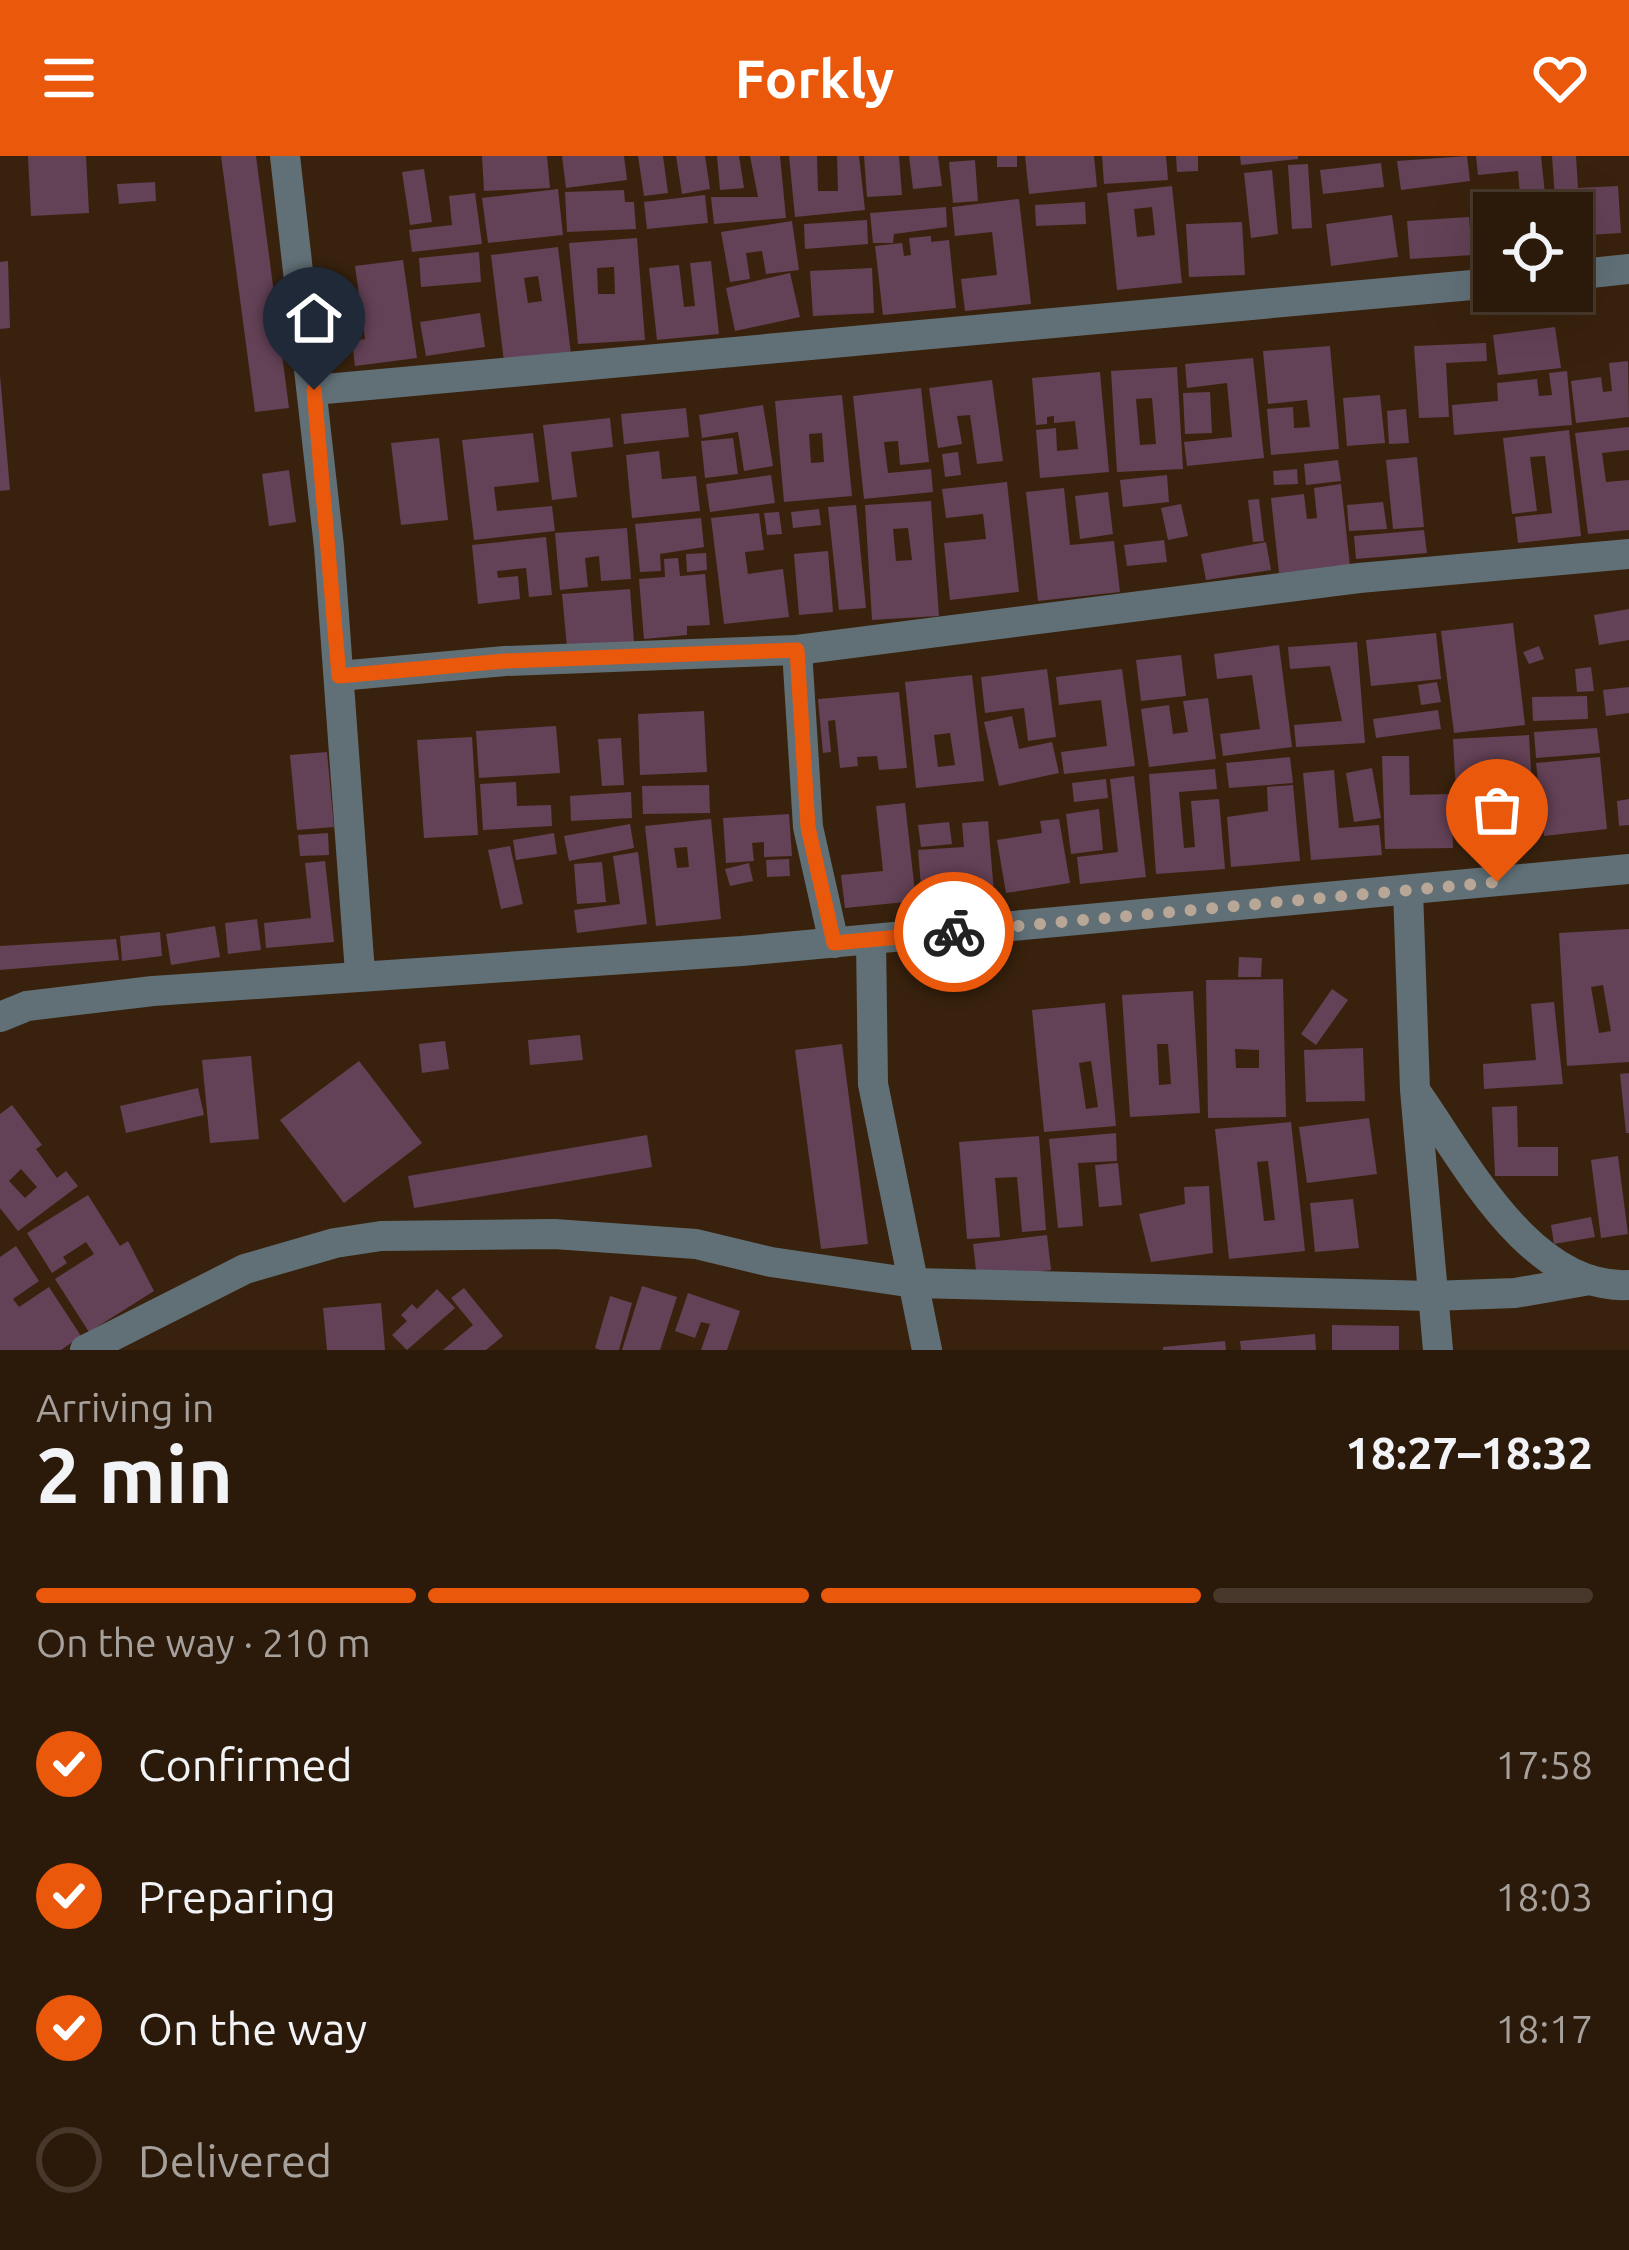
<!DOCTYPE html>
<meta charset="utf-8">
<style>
body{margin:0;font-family:Ubuntu,sans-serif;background:#332313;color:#f1f3f6;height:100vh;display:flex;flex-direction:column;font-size:45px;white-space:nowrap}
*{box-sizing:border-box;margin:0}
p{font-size:39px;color:#a6a19c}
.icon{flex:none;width:66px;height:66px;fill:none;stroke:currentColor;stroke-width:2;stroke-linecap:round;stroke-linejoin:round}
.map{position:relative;height:1194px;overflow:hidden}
.panel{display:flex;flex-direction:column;background:#2b1a0a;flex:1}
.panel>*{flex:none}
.tools{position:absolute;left:1473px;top:36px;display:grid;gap:24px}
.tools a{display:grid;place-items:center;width:120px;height:120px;border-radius:0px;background:#2b1a0a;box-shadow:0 12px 48px #0002,0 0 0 3px #47382b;font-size:60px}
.pin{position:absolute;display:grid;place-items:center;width:102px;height:102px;color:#fff;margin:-123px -51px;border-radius:50% 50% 50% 0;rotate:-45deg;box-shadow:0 0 12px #0007}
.pin .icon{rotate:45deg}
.courier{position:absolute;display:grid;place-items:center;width:120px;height:120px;margin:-60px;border:9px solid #ea580c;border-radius:50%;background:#fff;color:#222;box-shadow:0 3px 15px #0007}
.summary em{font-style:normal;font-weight:600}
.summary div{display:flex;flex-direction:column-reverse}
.summary{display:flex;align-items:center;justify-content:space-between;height:204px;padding:0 36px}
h1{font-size:78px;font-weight:600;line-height:90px}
.bar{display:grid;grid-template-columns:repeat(4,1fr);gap:18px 12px;align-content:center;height:144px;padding:0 36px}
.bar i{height:15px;border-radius:9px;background:#47382b}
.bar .active{background:#ea580c}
.bar p{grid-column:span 4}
ol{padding:0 36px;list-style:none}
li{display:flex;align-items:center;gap:36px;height:132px}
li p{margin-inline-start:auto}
li .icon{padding:12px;border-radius:50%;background:#ea580c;color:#fff;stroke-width:4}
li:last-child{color:#a6a19c}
li i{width:66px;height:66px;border:6px solid #47382b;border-radius:50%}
header{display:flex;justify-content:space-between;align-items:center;height:156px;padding:0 36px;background:#ea580c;color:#fff;font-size:54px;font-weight:600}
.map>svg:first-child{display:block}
</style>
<header><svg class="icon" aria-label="menu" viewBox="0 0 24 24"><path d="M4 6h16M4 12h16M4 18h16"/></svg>Forkly<svg class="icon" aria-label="heart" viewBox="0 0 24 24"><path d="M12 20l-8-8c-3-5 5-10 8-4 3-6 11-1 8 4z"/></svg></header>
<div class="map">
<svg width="1629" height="1194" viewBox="0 0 1629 1194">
<rect width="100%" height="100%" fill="#39220d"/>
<!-- building -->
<g fill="#634156" fill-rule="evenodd">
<polygon points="28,0 86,0 89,57 31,60"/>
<polygon points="221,0 256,0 289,252 255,256"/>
<polygon points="482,0 547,0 550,32 484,35"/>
<polygon points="562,0 624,0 627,24 566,32"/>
<polygon points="638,0 663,0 668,37 644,40"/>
<polygon points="676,0 705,0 710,33 682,38"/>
<polygon points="717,0 739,0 744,32 720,34"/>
<polygon points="750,0 780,0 786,62 714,68 711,41 758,41"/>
<polygon points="789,0 817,0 818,35 838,35 837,0 859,0 865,54 795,61"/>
<polygon points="864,0 899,0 902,39 867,41"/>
<polygon points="909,0 938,0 942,30 913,33"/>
<rect x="997" y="0" width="20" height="11"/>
<polygon points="1025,0 1094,0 1097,31 1029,38"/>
<polygon points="1102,0 1166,0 1168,24 1104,28"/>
<polygon points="1176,0 1198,0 1198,15 1177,16"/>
<polygon points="1240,0 1298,0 1298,3 1241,9"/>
<polygon points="1467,0 1470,25 1401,34 1397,5"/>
<polygon points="1476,0 1541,0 1547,57 1494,57 1494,94 1485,94 1480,43 1520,40 1518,15 1478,19"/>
<polygon points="1552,0 1576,0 1578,32 1618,30 1621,77 1572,80 1572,57 1556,57"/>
<polygon points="975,4 978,45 953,47 949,6"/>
<polygon points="1381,7 1384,31 1323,38 1320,14"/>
<polygon points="1308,8 1312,72 1292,73 1288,9"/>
<polygon points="424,13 432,66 410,69 402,16"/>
<polygon points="1272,14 1278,78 1251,82 1244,17"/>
<polygon points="155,26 156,45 119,48 117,28"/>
<path d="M 1172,30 L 1182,127 L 1117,134 L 1107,37 ZM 1152,51 L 1155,79 L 1137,81 L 1134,53 Z"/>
<polygon points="558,33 563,79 488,87 482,42"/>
<polygon points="624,34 625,46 634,46 636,73 567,76 565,36"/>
<polygon points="475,37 482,88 412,96 409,74 452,69 449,40"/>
<polygon points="705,39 708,67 647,73 644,46"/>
<polygon points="1019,43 1031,148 965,155 961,123 997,119 992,76 955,80 952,51"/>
<polygon points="1085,46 1086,68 1036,70 1035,49"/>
<polygon points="946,51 947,71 894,78 893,87 873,87 870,57"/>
<polygon points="1392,59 1398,101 1331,110 1326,68"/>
<polygon points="1469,61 1472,99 1410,103 1407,65"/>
<polygon points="867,64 868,88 805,93 804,68"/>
<polygon points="792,65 799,114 766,118 762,95 746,97 750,123 730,126 721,76"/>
<polygon points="1242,66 1245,119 1189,121 1186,68"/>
<polygon points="931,80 931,86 949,84 956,152 883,159 875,90 902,87 904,100 911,99 909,82"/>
<path d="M 637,82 L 645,184 L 578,188 L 569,87 ZM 614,111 L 615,138 L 598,138 L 597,112 Z"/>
<path d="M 558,91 L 571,198 L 504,206 L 491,99 ZM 538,120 L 542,145 L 528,147 L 524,122 Z"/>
<polygon points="479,96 481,126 421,131 419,102"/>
<polygon points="403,104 417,202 355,210 352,185 365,183 355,110"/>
<polygon points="8,105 10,172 0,173 0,106"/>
<polygon points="711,105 719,178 657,184 649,112 679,109 684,151 695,150 690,107"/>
<polygon points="872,112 874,157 813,160 810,115"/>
<polygon points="790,117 800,161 735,175 726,132"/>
<polygon points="480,157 485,191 426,200 420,166"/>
<polygon points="1555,171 1561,212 1498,219 1493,179"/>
<polygon points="1486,187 1487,205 1446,207 1449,261 1419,262 1414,190"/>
<polygon points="1330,190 1339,293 1271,299 1267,253 1293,251 1294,272 1310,271 1307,244 1268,248 1263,195"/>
<polygon points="1253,202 1264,302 1187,310 1184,286 1232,281 1227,227 1187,232 1185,208"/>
<polygon points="1628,205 1629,261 1576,267 1571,225 1601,221 1603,236 1612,235 1609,207"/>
<path d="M 1177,211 L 1183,313 L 1117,316 L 1111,215 ZM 1152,242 L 1156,288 L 1140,289 L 1136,243 Z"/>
<polygon points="1567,215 1572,269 1454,279 1452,249 1498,245 1497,227 1537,223 1539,240 1552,239 1549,217"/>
<polygon points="1100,216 1109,316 1040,322 1036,274 1056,272 1057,295 1078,293 1075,265 1054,267 1054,260 1047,261 1047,268 1036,269 1032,222"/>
<polygon points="0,219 10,334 0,335"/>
<polygon points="992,224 1003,305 977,308 970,259 957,260 962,288 938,292 929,232"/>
<polygon points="921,232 929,306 900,309 898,285 884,286 888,317 931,313 933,336 864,343 853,240"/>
<polygon points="1210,236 1212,277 1185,278 1183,237"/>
<path d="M 842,239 L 852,340 L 784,346 L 775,245 ZM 822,277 L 824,306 L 811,307 L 809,278 Z"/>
<polygon points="1380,239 1385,287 1347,290 1343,242"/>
<polygon points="763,249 773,310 744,315 738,276 702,282 699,259"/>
<polygon points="686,252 689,281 624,288 621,258"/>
<polygon points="1406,253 1409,287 1389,288 1387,255"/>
<polygon points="610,262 613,291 571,296 577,341 552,344 543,269"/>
<polygon points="1629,271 1629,294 1602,297 1606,326 1629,324 1629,374 1588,378 1575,277"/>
<polygon points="1569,274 1581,380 1518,387 1515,361 1552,357 1545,300 1530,301 1537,355 1512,358 1503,282"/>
<polygon points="533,277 539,326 494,331 497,355 552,350 555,375 474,384 462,284"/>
<polygon points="439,282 448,364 401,369 391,287"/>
<polygon points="733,282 738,318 705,322 701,285"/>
<polygon points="659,295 662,323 696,320 700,355 632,362 626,299"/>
<polygon points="958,296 961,319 945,321 942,298"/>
<polygon points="1417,301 1424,371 1393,373 1386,304"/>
<polygon points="1338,304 1341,325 1306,329 1304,308"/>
<polygon points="1297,313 1298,328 1274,329 1273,315"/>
<polygon points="289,314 296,366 269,370 262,318"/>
<polygon points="771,319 775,347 710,356 706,328"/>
<polygon points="1167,319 1169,346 1123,351 1120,324"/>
<polygon points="1007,326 1019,436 950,444 944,387 986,383 983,358 946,362 942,333"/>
<polygon points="1341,328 1350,410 1279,417 1271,342 1304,338 1307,363 1317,362 1314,332"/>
<polygon points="1064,332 1070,389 1114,385 1120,436 1038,445 1026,336"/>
<polygon points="1108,336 1113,378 1080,383 1075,340"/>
<polygon points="1259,343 1264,385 1253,386 1248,344"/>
<path d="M 931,345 L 939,460 L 872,464 L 865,349 ZM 908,372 L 912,404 L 896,405 L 893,373 Z"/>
<polygon points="1383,346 1387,373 1349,375 1347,349"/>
<polygon points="1181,348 1188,380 1168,384 1161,352"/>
<polygon points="856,349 866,452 839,454 828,351"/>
<polygon points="819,353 821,369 793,372 791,356"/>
<polygon points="779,356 782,378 767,379 764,357"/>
<polygon points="759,357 764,394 745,396 748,418 783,413 789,461 724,468 711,362"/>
<polygon points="701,362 704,391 660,398 661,415 640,416 635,368"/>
<polygon points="627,372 631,423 601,425 599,400 585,402 588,431 560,434 555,377"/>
<polygon points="1424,374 1427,397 1356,403 1354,380"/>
<polygon points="546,381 552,439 529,441 526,412 497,415 498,422 518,420 520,443 478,448 472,389"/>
<polygon points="1164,384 1167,406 1127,410 1124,389"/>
<polygon points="1266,386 1271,414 1206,424 1201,398"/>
<polygon points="828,395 833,456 799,459 794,398"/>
<polygon points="706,397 707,414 687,416 686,398"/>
<polygon points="678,402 680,420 705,418 710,469 687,470 687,479 644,483 639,423 665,421 664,403"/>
<polygon points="630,433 634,486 567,491 562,438"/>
<polygon points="1629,453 1629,484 1599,489 1594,459"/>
<polygon points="1513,467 1525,569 1454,577 1441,475"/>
<polygon points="1436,477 1441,523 1371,530 1366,484"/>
<polygon points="1357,486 1365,587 1296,591 1294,569 1342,565 1330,510 1290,513 1288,491"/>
<polygon points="1279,489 1292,591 1223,600 1220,578 1260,573 1252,519 1217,523 1214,498"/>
<polygon points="1539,490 1544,503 1529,508 1523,496"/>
<polygon points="1181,499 1186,540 1141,545 1136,504"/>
<polygon points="1591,511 1594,535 1577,536 1575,513"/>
<polygon points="1047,513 1056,581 1028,585 1024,552 985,557 981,521"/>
<polygon points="1122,513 1135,610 1064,618 1061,596 1107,590 1101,544 1059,549 1056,521"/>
<path d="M 972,519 L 984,625 L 916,632 L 905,526 ZM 950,577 L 955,609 L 938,611 L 934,579 Z"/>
<polygon points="1437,526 1441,546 1421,549 1418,529"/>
<polygon points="1629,531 1629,557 1606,560 1603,534"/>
<polygon points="899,536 907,612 879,614 877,600 857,601 858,610 840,612 835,564 828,565 831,596 823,597 818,543"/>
<polygon points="1587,540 1588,563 1533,565 1532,541"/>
<polygon points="1208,542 1216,603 1149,611 1141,553 1169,549 1173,578 1188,576 1183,545"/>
<polygon points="1438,554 1441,573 1376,582 1373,563"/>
<polygon points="704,555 707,616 640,619 638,558"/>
<polygon points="1012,560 1019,593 1052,586 1059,617 999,630 984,566"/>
<polygon points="556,570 560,617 479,622 476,575"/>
<polygon points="1597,572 1600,597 1536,602 1534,576"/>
<path d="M 1529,579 L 1535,684 L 1459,688 L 1453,583 ZM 1503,613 L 1505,653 L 1488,654 L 1486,614 Z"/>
<polygon points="472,581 478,679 424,682 417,584"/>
<polygon points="621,582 624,629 602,630 598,583"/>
<polygon points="327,596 334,671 297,674 290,599"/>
<polygon points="1382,600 1409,600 1410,639 1451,638 1453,692 1385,693"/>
<polygon points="1290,601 1293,627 1229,632 1226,607"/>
<polygon points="1600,601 1607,673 1544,680 1536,607"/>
<polygon points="1372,612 1381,662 1354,666 1346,617"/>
<polygon points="1215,613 1217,633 1179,636 1184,692 1195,691 1191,645 1219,643 1225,713 1156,718 1149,618"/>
<polygon points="1334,614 1339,672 1379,669 1382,699 1311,704 1303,617"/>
<polygon points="1134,620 1146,721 1080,728 1077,701 1118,696 1110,623"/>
<polygon points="1106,623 1108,642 1074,646 1072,627"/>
<polygon points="516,626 517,650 551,649 552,670 483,674 480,628"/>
<polygon points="709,629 710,657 643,658 642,630"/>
<polygon points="1293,629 1300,705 1231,711 1227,661 1268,655 1267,631"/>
<polygon points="631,636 632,662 571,665 570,640"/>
<polygon points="1629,643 1629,669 1619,670 1617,645"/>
<polygon points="905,647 916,745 845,752 841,719 883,715 876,650"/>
<polygon points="1099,653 1103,694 1071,698 1066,658"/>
<polygon points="789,658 792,700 764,701 764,686 752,687 754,705 726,707 723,662"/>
<path d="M 711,663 L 721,763 L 656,770 L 645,670 ZM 687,691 L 689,711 L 677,712 L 674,692 Z"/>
<polygon points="1059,663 1070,727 1006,737 997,684 1042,677 1040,665"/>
<polygon points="988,665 994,737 922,742 918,694 964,691 962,667"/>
<polygon points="949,666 952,688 921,691 918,669"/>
<polygon points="630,668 634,692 569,705 564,680"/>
<polygon points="328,677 329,699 300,700 298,679"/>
<polygon points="554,677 557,698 516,704 513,684"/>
<polygon points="510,690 523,748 501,753 488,694"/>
<polygon points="638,696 647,768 577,777 574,754 620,748 613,700"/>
<polygon points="789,703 790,720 767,721 766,704"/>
<polygon points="325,705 334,786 266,792 264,767 311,762 305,707"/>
<polygon points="602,706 606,746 577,748 574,708"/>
<polygon points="749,707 753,725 730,730 725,713"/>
<polygon points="257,763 261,794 228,798 225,767"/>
<polygon points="215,770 220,801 171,809 166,778"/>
<path d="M 1629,773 L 1629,906 L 1567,910 L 1559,777 ZM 1603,829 L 1611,875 L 1599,877 L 1591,831 Z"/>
<polygon points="160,776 162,800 122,805 120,780"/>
<polygon points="116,783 119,804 0,814 0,790"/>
<polygon points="1239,801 1262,802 1261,821 1238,821"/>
<path d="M 1283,823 L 1286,961 L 1208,962 L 1206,824 ZM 1235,893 L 1259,894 L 1259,912 L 1236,912 Z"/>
<polygon points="1332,833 1348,844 1316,889 1301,878"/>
<path d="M 1193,835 L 1200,957 L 1130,961 L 1122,839 ZM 1157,888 L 1168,888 L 1171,928 L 1159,929 Z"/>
<polygon points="1554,846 1563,928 1484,933 1483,908 1536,904 1531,848"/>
<path d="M 1105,847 L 1116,970 L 1044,976 L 1032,854 ZM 1091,905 L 1098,951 L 1086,953 L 1079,907 Z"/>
<polygon points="580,879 583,904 530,909 528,884"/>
<polygon points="445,885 449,913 422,917 419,888"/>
<polygon points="842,888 868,1088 821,1093 795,894"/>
<polygon points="1363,892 1365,945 1306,946 1304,894"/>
<polygon points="251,900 259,983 210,987 202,904"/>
<polygon points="359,905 422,987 344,1047 280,964"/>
<polygon points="1629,917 1629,977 1626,977 1620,918"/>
<polygon points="198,932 204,959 126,977 120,950"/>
<path d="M 12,949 L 42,989 L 36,993 L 57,1022 L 66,1015 L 78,1030 L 18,1075 L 0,1052 L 0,958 ZM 21,1013 L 37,1031 L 25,1042 L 9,1025 Z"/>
<polygon points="1517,950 1518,991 1558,991 1558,1020 1495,1020 1492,951"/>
<polygon points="1369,962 1377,1018 1307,1027 1299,971"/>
<path d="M 1291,966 L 1305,1095 L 1229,1103 L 1215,973 ZM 1268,1005 L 1275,1064 L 1264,1065 L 1257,1006 Z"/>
<polygon points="1116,977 1117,1005 1078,1007 1083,1070 1058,1072 1049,983"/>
<polygon points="647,979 652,1011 414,1052 408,1020"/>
<polygon points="1039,980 1046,1074 1022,1076 1017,1021 995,1022 1000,1081 967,1083 959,986"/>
<polygon points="1618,1000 1628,1078 1601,1082 1591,1004"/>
<polygon points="1118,1007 1122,1049 1099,1051 1095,1009"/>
<polygon points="1209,1030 1213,1097 1151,1106 1139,1058 1185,1048 1184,1031"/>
<polygon points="88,1039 120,1090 128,1085 154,1135 89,1176 55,1123 94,1098 86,1086 63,1101 67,1107 52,1117 27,1077"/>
<polygon points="1353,1043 1359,1092 1315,1096 1310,1047"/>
<polygon points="1591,1061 1595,1081 1554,1088 1551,1069"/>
<polygon points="1047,1079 1051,1114 977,1123 973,1088"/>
<polygon points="16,1090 39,1125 13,1143 19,1151 49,1131 81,1180 61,1194 0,1194 0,1101"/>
<polygon points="642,1130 677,1141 660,1194 622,1194"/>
<polygon points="464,1132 503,1180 486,1194 443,1194 473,1169 451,1142"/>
<polygon points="437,1133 455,1152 407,1194 392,1179 407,1165 401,1159 412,1148 417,1153"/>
<polygon points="688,1137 740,1155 727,1194 701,1194 710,1168 701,1166 695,1182 675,1175"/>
<polygon points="610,1140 632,1147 619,1194 600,1194 595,1192"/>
<polygon points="381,1147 385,1194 327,1194 323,1152"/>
<polygon points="1332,1169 1399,1170 1399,1194 1332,1194"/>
<polygon points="1315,1178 1316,1194 1241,1194 1240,1185"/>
<polygon points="1225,1185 1226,1194 1163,1194 1163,1191"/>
</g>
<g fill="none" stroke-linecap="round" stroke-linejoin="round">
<!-- street -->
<g stroke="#617077" stroke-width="30">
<polyline points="285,0 329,391 360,817"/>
<polyline points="1572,119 1629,113"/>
<polyline points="314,234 1494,127"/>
<polyline points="797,494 808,671 834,787"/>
<polyline points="339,520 505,505 797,494 1359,422 1629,398"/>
<polyline points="1408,734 1415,934 1438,1194"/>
<polyline points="871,784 873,928 927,1194"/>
<polyline points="0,861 27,850 153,835 742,795 1629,713"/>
<path d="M 1416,936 C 1465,1005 1530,1134 1629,1129"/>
<polyline points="85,1194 245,1113 335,1087 381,1080 554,1078 696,1088 771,1106 914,1127 1432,1140 1515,1137 1590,1124"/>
</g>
</g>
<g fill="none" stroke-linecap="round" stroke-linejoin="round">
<!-- done -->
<polyline stroke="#b8a697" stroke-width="12" stroke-dasharray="0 21.6" points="954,776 1497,726"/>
<!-- route -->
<polyline stroke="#ea580c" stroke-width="15" points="314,234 339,520 505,505 797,494 808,671 834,787 954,776"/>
</g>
</svg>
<div class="tools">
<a><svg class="icon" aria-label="locate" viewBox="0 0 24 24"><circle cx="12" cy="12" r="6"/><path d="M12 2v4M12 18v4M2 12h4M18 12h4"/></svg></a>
</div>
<div class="pin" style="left:1497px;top:726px;background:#ea580c"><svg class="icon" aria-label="bag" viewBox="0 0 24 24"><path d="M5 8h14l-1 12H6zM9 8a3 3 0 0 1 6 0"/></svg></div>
<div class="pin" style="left:314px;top:234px;background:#1f2937"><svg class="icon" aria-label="home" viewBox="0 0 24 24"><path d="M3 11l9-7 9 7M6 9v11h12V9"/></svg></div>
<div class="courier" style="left:954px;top:776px"><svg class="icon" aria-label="bike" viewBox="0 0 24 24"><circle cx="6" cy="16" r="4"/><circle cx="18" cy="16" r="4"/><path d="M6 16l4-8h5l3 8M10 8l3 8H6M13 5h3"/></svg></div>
</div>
<section class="panel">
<div class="summary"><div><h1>2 min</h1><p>Arriving in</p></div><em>18:27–18:32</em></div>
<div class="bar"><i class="active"></i><i class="active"></i><i class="active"></i><i></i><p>On the way · 210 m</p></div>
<ol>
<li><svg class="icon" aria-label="check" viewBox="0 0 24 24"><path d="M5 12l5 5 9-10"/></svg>Confirmed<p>17:58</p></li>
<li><svg class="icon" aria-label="check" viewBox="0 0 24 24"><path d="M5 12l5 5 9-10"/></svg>Preparing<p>18:03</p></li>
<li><svg class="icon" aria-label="check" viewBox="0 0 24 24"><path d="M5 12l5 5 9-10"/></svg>On the way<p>18:17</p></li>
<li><i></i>Delivered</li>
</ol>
</section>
